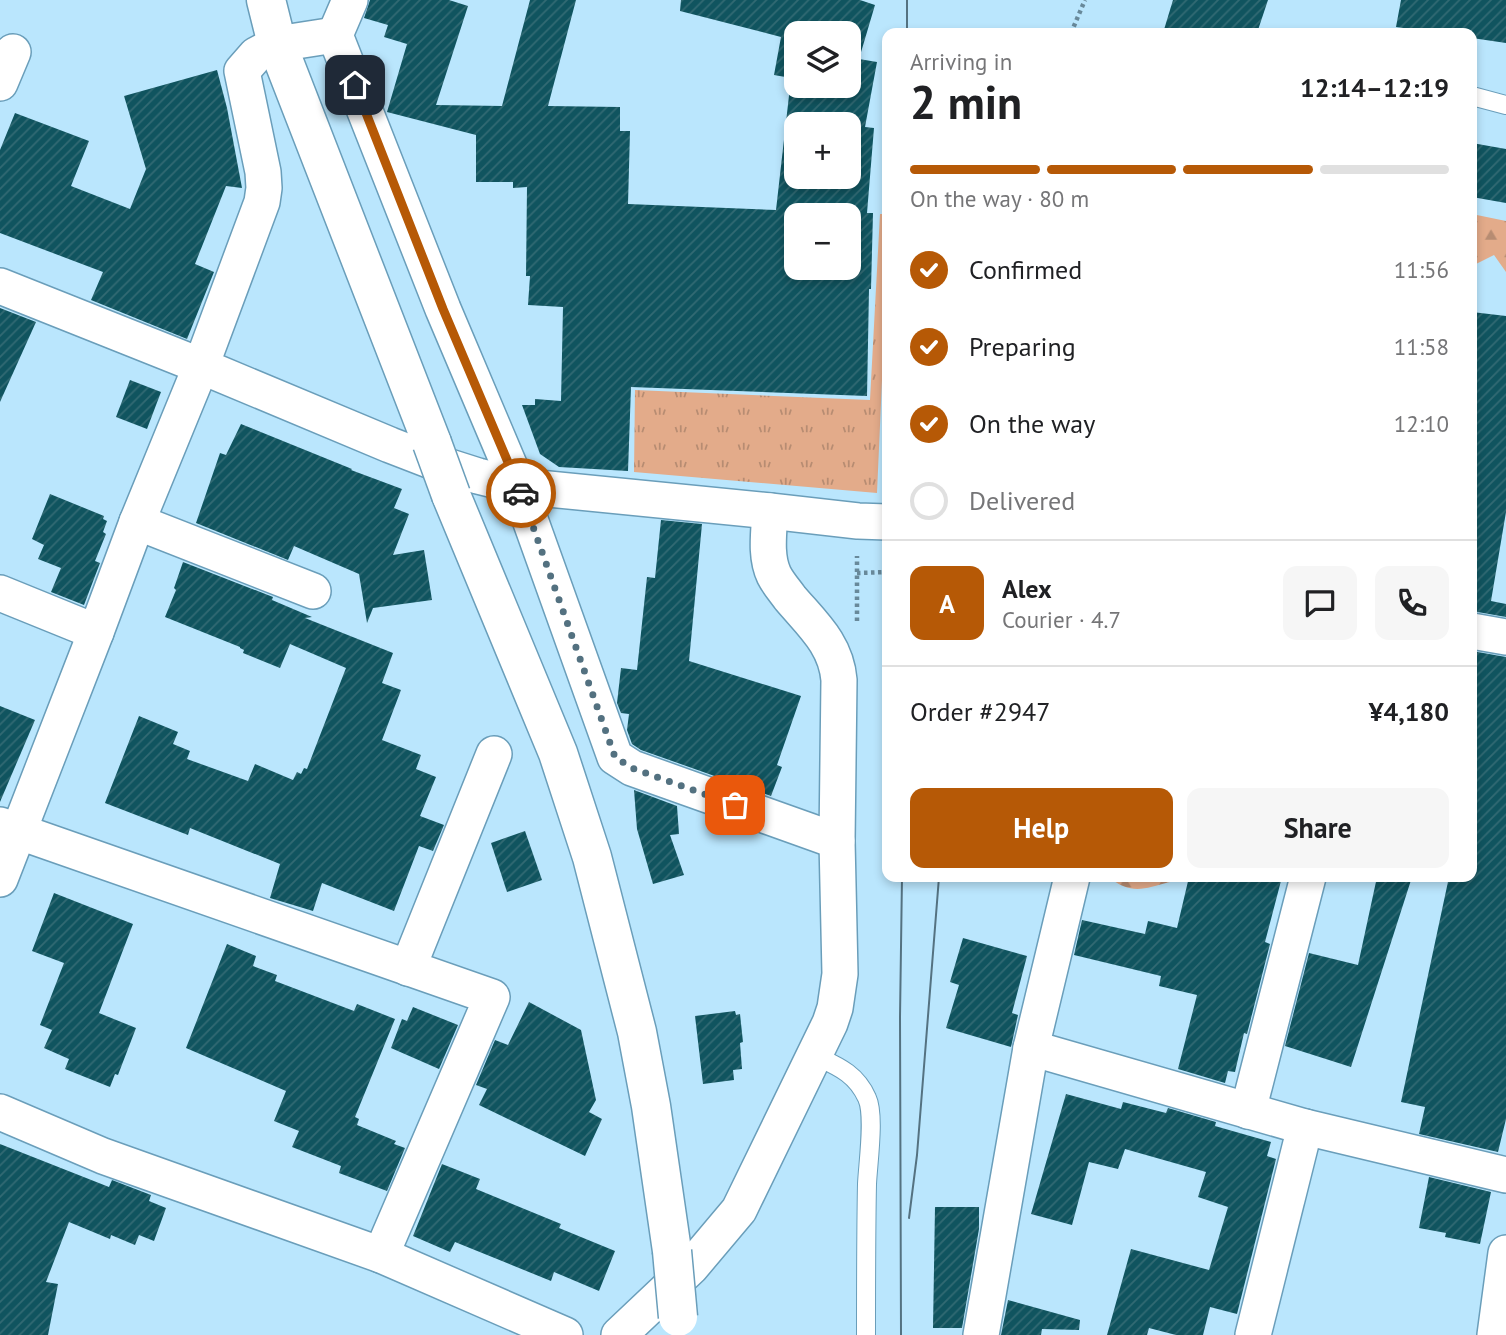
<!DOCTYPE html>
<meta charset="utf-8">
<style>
body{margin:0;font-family:"PT Sans",sans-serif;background:#f6f6f6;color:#202124;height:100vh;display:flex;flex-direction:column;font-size:26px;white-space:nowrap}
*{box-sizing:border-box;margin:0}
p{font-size:23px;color:#757577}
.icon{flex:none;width:38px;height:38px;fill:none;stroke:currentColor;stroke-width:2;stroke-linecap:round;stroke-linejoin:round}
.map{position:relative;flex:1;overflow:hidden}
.side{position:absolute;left:882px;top:28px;width:595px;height:854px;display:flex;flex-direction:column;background:#fff;border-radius:14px;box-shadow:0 4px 10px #0003}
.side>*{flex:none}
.fabs{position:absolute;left:784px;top:21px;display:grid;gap:14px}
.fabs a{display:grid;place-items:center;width:77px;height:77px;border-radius:14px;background:#fff;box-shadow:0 4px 10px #0003;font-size:35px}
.pin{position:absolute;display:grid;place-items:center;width:60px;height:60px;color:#fff;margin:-30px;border-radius:14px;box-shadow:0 4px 10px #0006}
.courier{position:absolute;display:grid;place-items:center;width:70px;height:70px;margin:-35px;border:5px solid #b65906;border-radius:50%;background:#fff;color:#222;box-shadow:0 2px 9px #0007}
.overview em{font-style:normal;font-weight:600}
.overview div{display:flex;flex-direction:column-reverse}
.overview{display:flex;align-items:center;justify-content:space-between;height:119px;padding:0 28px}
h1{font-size:46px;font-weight:600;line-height:52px}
.bar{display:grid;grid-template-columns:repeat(4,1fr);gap:10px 7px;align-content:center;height:84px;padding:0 28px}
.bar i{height:9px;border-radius:5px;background:#e0e0e0}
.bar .selected{background:#b65906}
.bar p{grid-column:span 4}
.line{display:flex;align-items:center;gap:18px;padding:0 28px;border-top:2px solid #e0e0e0}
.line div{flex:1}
.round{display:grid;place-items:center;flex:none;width:74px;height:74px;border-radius:14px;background:#f6f6f6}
ol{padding:0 28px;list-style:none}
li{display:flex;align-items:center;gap:21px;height:77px}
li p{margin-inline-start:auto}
li .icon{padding:7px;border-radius:50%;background:#b65906;color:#fff;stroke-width:4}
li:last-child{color:#757577}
li i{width:38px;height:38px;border:4px solid #e0e0e0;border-radius:50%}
.button{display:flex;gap:14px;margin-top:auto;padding:14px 28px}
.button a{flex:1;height:80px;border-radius:14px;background:#b65906;color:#fff;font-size:28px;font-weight:600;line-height:80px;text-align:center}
.button a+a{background:#f6f6f6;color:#202124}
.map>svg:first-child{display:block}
</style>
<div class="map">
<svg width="1506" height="1335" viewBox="0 0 1506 1335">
<defs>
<pattern id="grass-tufts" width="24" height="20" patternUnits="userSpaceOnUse" patternTransform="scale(1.75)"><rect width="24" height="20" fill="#e3ab8a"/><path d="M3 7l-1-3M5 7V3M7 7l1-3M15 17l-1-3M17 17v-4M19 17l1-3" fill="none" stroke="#b78c72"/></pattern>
<pattern id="forest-firs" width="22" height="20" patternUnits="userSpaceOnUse" patternTransform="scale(1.75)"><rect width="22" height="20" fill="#e3ab8a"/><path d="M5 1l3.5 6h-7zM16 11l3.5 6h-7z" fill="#b78c72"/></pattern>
<pattern id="building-hatch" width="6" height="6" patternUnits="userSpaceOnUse" patternTransform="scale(1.75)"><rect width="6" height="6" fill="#10545f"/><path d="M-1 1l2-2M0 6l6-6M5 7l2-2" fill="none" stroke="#326a73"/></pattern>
</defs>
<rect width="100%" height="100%" fill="#bae6fd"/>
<!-- grass -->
<polygon fill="url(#grass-tufts)" points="880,214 887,214 887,267 877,493 634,472 635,390 870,400"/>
<!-- forest -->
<g fill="url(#forest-firs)">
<polygon points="1472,214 1506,221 1506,272 1494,255 1472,266"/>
<path d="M 1108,877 L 1171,877 L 1170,882 C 1143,889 1132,895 1108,877 Z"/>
</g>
<!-- building -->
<g fill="url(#building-hatch)" fill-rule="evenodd">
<path d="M 370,0 L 449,0 L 468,6 L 436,105 L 502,106 L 530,0 L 576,0 L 548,106 L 620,107 L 620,131 L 630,131 L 628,204 L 776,210 L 791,78 L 774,75 L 781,37 L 680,11 L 681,0 L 860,0 L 875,5 L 859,59 L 877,62 L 865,127 L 874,128 L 867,213 L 873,213 L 871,289 L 869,289 L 867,396 L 631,387 L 628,471 L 559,467 L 540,454 L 522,405 L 535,405 L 535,399 L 561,401 L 563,307 L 528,305 L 530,276 L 526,276 L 527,187 L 513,188 L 513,182 L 476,182 L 476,135 L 387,112 L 407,44 L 384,37 L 388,25 L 364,18 ZM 796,33 L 849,33 L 849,86 L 796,86 ZM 796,124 L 849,124 L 849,177 L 796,177 ZM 796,215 L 849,215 L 849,268 L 796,268 Z"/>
<polygon points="1173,0 1268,0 1257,33 1163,33"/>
<polygon points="1401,0 1506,0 1506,43 1472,38 1472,33 1441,33 1396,27"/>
<polygon points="217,70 227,108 242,188 226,186 195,264 214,272 187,339 91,300 103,272 0,233 0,150 15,113 89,141 71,186 130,209 146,169 124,96"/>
<polygon points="1472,143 1506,149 1506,203 1472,197"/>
<polygon points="0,308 36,322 0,402"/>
<polygon points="1472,312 1506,316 1506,512 1491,601 1506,604 1506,617 1472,611"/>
<polygon points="130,380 161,392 147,429 116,417"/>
<polygon points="241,424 352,469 351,470 402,489 394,508 409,514 393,555 424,550 432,600 373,608 367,623 359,574 294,546 288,560 196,523 220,453 226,455"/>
<polygon points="50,494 104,516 103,519 107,521 103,532 106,534 95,561 100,563 84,605 51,592 61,568 38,559 44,545 32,539"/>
<polygon points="661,520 702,524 689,661 801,696 777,765 782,767 771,796 641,750 632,744 627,730 629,714 621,713 617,703 621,668 637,670 647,577 655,578"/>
<polygon points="183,562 273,597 272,600 312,617 305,618 393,653 382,683 401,690 382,740 421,755 416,769 436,777 420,816 444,825 433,851 419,846 394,911 322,883 313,911 270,898 280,864 190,828 188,835 105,803 139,716 178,732 173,744 190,751 187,759 248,781 255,764 293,780 297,772 301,774 304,768 307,769 346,668 290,644 280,668 243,653 244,650 240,648 240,647 165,617 176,590 174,588"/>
<polygon points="1472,651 1506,657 1506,1119 1498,1152 1419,1134 1425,1107 1401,1102 1449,877 1472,877"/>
<polygon points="0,706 35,720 0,802"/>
<polygon points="634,790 677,806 679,834 670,835 684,875 653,884 637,829"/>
<polygon points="525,831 542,880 507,892 491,843"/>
<polygon points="1189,877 1282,877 1265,942 1270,944 1247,1034 1244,1033 1235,1072 1228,1071 1225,1083 1178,1069 1197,995 1159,986 1161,976 1074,955 1082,920 1145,934 1148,921 1177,928"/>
<polygon points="1377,877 1412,877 1351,1067 1285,1046 1309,953 1358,965"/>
<polygon points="54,893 133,924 99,1013 136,1028 118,1075 115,1074 110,1087 65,1069 69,1059 44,1048 52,1030 40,1025 64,963 32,951"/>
<polygon points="963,938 1027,956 1012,1013 1018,1015 1011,1047 946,1028 959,985 950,982"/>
<polygon points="227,944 256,956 253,966 277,975 275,981 354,1011 357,1004 395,1019 355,1117 359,1119 357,1125 396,1141 394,1144 405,1148 387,1191 339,1173 341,1166 292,1147 299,1131 274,1121 286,1091 186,1048"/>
<polygon points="529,1002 581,1030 596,1100 589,1112 602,1119 585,1156 479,1105 487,1089 476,1085 495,1040 508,1045"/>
<polygon points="413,1007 458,1025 439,1069 391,1048 402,1019 407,1021"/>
<polygon points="735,1011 736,1015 740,1014 743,1042 740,1043 742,1069 733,1070 734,1080 703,1084 695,1016"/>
<polygon points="1066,1094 1121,1109 1123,1102 1166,1113 1168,1108 1216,1122 1215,1126 1271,1142 1267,1156 1276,1159 1237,1314 1210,1307 1203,1335 1176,1335 1149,1328 1147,1335 1107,1335 1131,1249 1209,1270 1228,1207 1198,1197 1206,1172 1125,1149 1118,1169 1089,1162 1072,1225 1031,1214"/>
<polygon points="0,1144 109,1187 112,1180 151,1195 149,1201 166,1208 154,1241 139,1235 135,1245 111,1235 110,1239 69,1222 46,1282 58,1284 48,1335 0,1335"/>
<polygon points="442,1164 480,1179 476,1189 561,1224 559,1228 615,1251 599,1291 554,1272 551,1281 455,1242 450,1252 413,1236"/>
<polygon points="1429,1177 1491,1192 1480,1244 1445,1237 1446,1233 1419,1228"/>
<polygon points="935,1207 979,1207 979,1229 962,1328 933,1328"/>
<polygon points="1008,1300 1080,1320 1079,1330 1042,1329 1041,1335 1001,1335"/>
</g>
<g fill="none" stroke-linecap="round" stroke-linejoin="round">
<defs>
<g id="lane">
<polyline points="1472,96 1506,105"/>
<path d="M 814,1055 C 837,1066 856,1073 867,1098 C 875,1115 868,1163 867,1184 C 866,1234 866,1285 866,1335"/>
</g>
<g id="street">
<polyline points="350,0 335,35 443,309 518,486 770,511 858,521 887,522"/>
<polyline points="0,83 13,52"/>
<polyline points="0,286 201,366 390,445 434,462 478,476 518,486 615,757 632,768 837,841"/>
<polyline points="137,522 313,591"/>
<polyline points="0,593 96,632"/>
<polyline points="1472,631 1506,637"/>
<polyline points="0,825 492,997 381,1255"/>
<polyline points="0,879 96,632 137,522 201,366 262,202 264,188 263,172 242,71 256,55 277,44 335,35"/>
<polyline points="408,968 494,754"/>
<polyline points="1031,1048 1305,1127 1506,1175"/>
<polyline points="1248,1111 1308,877"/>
<polyline points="0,1112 103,1156 381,1255 565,1335"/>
<path d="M 619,1335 L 691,1267 L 739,1210 L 830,1023 L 835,1008 L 840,974 L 837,841 L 839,680 C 836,644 812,624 790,598 C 785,591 778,583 774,575 C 765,556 769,532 770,511"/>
<polyline points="981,1335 1031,1048 1072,877"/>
<polyline points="1253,1335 1305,1127"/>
<polyline points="1495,1335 1506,1253"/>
</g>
<g id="secondary">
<polyline points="266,0 277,44 432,443"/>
<polyline points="451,495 558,753 592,857 637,1032 651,1106 672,1251"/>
</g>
</defs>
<!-- lane casing -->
<use href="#lane" stroke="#6a9eba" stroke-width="20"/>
<!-- street casing -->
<use href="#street" stroke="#6a9eba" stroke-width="38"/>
<!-- secondary casing -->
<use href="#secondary" stroke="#6a9eba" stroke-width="41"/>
<!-- path -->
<g stroke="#68899a" stroke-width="4.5" stroke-dasharray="3.5 3.5" stroke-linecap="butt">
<polyline points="1071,33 1085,0"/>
<polyline points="857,573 887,572"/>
<polyline points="857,621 857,556"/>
</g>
<!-- lane -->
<use href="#lane" stroke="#fff" stroke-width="18"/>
<!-- street -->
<use href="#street" stroke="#fff" stroke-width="35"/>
<!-- secondary -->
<use href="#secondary" stroke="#fff" stroke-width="38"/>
<!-- tram -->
<g stroke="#547281" stroke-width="2">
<polyline points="907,0 907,33"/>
<polyline points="909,1218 917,1155 939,877"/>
<polyline points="901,1335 900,1017 902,877"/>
</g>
<defs>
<g id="secondary-bridge">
<polyline points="432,443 451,495"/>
<polyline points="672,1251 678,1317"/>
</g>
</defs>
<!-- secondary-bridge casing -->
<use href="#secondary-bridge" stroke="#6a9eba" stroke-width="41" stroke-linecap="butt"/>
<!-- secondary-bridge -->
<use href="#secondary-bridge" stroke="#fff" stroke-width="38"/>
</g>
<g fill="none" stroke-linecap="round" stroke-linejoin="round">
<!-- done -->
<polyline stroke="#537180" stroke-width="7" stroke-dasharray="0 12.6" points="521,493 615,757 632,768 735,805"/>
<!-- route -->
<polyline stroke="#b65906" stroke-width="9" points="355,85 443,309 521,493"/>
</g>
</svg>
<div class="fabs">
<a><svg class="icon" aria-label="layers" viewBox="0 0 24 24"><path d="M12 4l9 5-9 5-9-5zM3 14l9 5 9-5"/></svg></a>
<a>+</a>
<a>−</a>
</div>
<div class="pin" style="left:735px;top:805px;background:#ea580c"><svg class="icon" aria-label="bag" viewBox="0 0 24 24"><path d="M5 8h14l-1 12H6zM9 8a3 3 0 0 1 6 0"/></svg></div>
<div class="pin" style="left:355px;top:85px;background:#1f2937"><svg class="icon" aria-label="home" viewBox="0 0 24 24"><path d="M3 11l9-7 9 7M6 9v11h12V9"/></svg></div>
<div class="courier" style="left:521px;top:493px"><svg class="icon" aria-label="car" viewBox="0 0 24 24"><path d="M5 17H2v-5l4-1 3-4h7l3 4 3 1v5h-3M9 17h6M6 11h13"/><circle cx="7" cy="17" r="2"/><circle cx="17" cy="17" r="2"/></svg></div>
<section class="side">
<div class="overview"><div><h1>2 min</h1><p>Arriving in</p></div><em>12:14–12:19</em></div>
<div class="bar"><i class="selected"></i><i class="selected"></i><i class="selected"></i><i></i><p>On the way · 80 m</p></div>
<ol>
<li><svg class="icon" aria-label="check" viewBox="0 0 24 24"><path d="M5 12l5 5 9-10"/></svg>Confirmed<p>11:56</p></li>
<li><svg class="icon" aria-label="check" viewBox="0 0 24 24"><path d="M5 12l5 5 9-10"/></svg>Preparing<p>11:58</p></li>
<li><svg class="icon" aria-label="check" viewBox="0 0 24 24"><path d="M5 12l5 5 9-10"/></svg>On the way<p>12:10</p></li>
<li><i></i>Delivered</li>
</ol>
<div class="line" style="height:126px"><b class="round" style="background:#b65906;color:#fff">A</b><div><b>Alex</b><p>Courier · 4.7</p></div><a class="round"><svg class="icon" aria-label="chat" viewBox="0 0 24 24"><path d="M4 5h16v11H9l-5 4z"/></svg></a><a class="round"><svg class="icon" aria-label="phone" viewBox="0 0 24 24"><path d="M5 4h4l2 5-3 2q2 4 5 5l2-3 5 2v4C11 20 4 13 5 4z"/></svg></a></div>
<div class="line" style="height:91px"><div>Order #2947</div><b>¥4,180</b></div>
<div class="button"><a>Help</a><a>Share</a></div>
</section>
</div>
